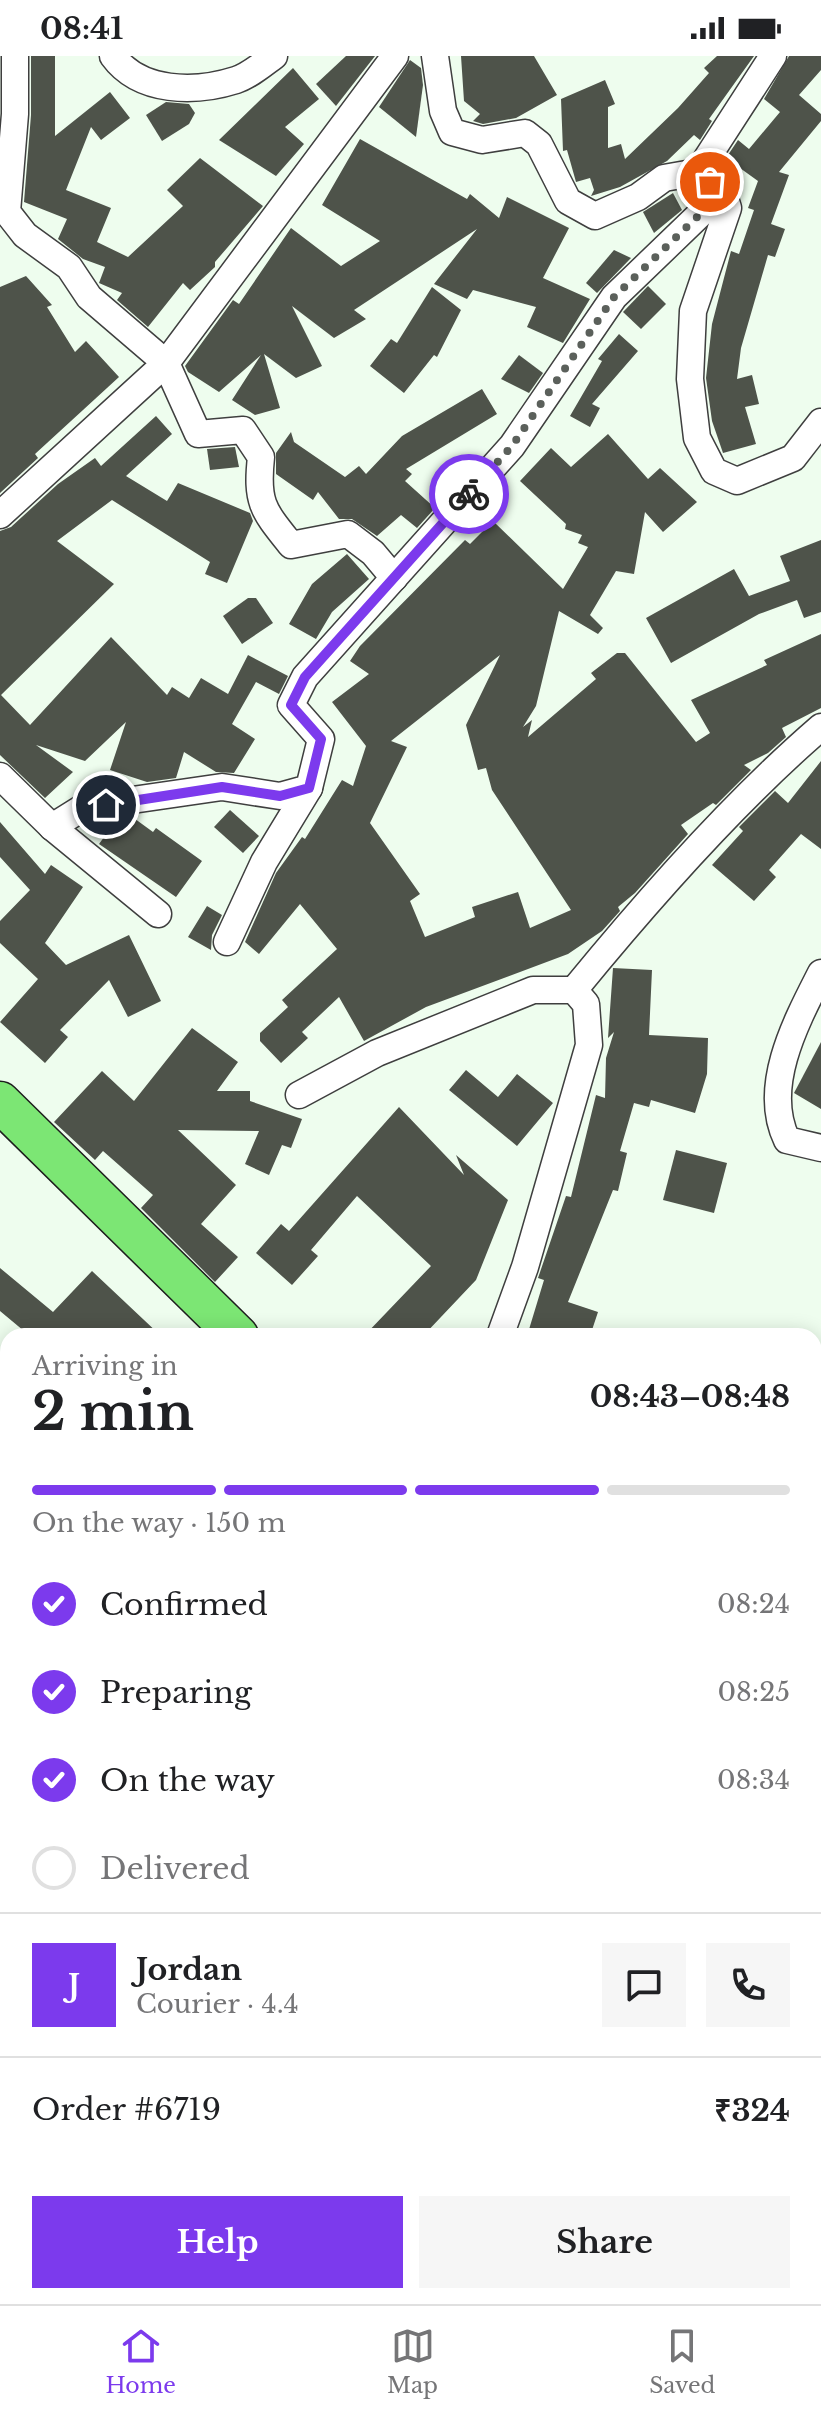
<!DOCTYPE html>
<meta charset="utf-8">
<style>
body{margin:0;font-family:"Libre Baskerville",serif;background:#f6f6f6;color:#202124;height:100vh;display:flex;flex-direction:column;font-size:30px;white-space:nowrap}
*{box-sizing:border-box;margin:0}
p{font-size:26px;color:#757577}
.icon{flex:none;width:44px;height:44px;fill:none;stroke:currentColor;stroke-width:2;stroke-linecap:round;stroke-linejoin:round}
.map{position:relative;flex:1;overflow:hidden}
.details{position:absolute;left:0px;top:1272px;width:822px;height:976px;display:flex;flex-direction:column;background:#fff;border-radius:24px 24px 0 0;box-shadow:0 4px 20px #0003}
.details>*{flex:none}
.pin{position:absolute;display:grid;place-items:center;width:68px;height:68px;color:#fff;margin:-34px;border:4px solid #fff;border-radius:50%;box-shadow:0 2px 8px #0007}
.courier{position:absolute;display:grid;place-items:center;width:80px;height:80px;margin:-40px;border:6px solid #7c3aed;border-radius:50%;background:#fff;color:#222;box-shadow:0 2px 10px #0007}
.headline em{font-style:normal;font-weight:700}
.headline div{display:flex;flex-direction:column-reverse}
.headline{display:flex;align-items:center;justify-content:space-between;height:136px;padding:0 32px}
h1{font-size:52px;font-weight:700;line-height:60px}
.bar{display:grid;grid-template-columns:repeat(4,1fr);gap:12px 8px;align-content:center;height:96px;padding:0 32px}
.bar i{height:10px;border-radius:6px;background:#e0e0e0}
.bar .selected{background:#7c3aed}
.bar p{grid-column:span 4}
.line{display:flex;align-items:center;gap:20px;padding:0 32px;border-top:2px solid #e0e0e0}
.line div{flex:1}
.round{display:grid;place-items:center;flex:none;width:84px;height:84px;border-radius:0px;background:#f6f6f6}
ol{padding:0 32px;list-style:none}
li{display:flex;align-items:center;gap:24px;height:88px}
li p{margin-inline-start:auto}
li .icon{padding:8px;border-radius:50%;background:#7c3aed;color:#fff;stroke-width:4}
li:last-child{color:#757577}
li i{width:44px;height:44px;border:4px solid #e0e0e0;border-radius:50%}
.button{display:flex;gap:16px;margin-top:auto;padding:16px 32px}
.button a{flex:1;height:92px;border-radius:0px;background:#7c3aed;color:#fff;font-size:32px;font-weight:700;line-height:92px;text-align:center}
.button a+a{background:#f6f6f6;color:#202124}
.status{display:flex;justify-content:space-between;align-items:center;height:56px;padding:0 40px;background:#fff;direction:ltr}
.status svg{height:22px;fill:currentColor}
.dock{display:flex;justify-content:space-around;align-items:center;height:112px;border-top:2px solid #e0e0e0;background:#fff;font-size:22px;color:#757577}
.dock a{display:grid;justify-items:center;gap:4px}
.dock .selected{color:#7c3aed}
.map>svg:first-child{display:block}
</style>
<div class="status"><b>08:41</b><svg viewBox="0 0 49 12"><path d="M0 12V9h3v3zM5 12V6h3v6zM10 12V3h3v9zM15 12V0h3v12zM26 1h20v11H26zM47 4h2v5h-2z"/></svg></div>
<div class="map">
<svg width="821" height="2248" viewBox="0 0 821 2248">
<rect width="100%" height="100%" fill="#eefdee"/>
<!-- building -->
<g fill="#4e534a" fill-rule="evenodd">
<polygon points="31,0 55,0 55,80 110,36 130,62 101,84 91,71 66,134 111,152 97,186 128,201 183,150 167,134 200,102 263,150 215,206 215,211 190,234 183,227 148,271 117,244 122,237 99,227 105,211 83,203 58,183 67,163 24,146 31,59"/>
<polygon points="346,0 375,0 336,50 316,28"/>
<polygon points="461,0 534,0 557,39 516,62 483,68 473,65 480,58 464,45"/>
<polygon points="717,0 754,0 709,63 712,65 700,84 694,79 667,105 620,131 591,140 594,134 590,122 576,126 567,94 563,95 561,43 605,24 615,48 608,51 608,92 621,88 625,103 678,52 709,17 704,12"/>
<polygon points="789,0 821,0 821,14 799,39 821,58 821,65 779,116 789,119 771,168 785,173 775,201 768,199 741,292 737,323 752,319 759,348 745,351 756,388 723,397 712,365 706,322 712,268 731,195 739,198 754,154 748,152 758,125 726,102 738,84 749,93 780,56 764,43"/>
<polygon points="410,4 421,12 423,29 416,81 379,51"/>
<polygon points="293,12 319,43 285,71 304,88 276,120 219,84"/>
<polygon points="166,46 189,48 195,57 189,68 162,85 146,59"/>
<polygon points="360,83 467,143 470,138 499,162 507,141 569,172 543,222 590,243 563,287 527,271 536,251 473,234 467,243 434,228 477,173 354,254 366,263 334,282 292,250 322,310 296,322 264,298 280,352 255,359 232,344 261,299 219,336 188,316 185,310 233,244 239,248 291,172 341,210 380,185 322,149"/>
<polygon points="673,137 682,154 654,177 643,156"/>
<polygon points="614,194 631,202 597,237 586,227"/>
<polygon points="26,220 52,249 47,251 75,296 86,285 119,321 35,398 38,402 0,437 0,231"/>
<polygon points="648,230 666,248 641,273 623,256"/>
<polygon points="432,231 461,254 437,301 434,299 404,337 370,310 391,283 397,287"/>
<polygon points="619,278 638,295 592,348 600,352 590,371 570,360 602,305 598,303"/>
<polygon points="519,299 543,317 529,337 501,323"/>
<polygon points="482,333 497,358 406,413 412,418 405,425 435,452 417,472 401,459 377,480 352,463 339,463 318,436 313,444 276,418 276,397 291,376 294,386 345,421 359,410 366,418 402,380"/>
<polygon points="156,360 172,378 126,420 167,445 178,427 250,457 253,465 227,527 205,518 210,506 112,444 57,485 114,528 1,639 30,669 111,581 167,639 172,631 189,642 201,622 228,638 248,599 288,620 279,638 256,626 232,668 255,683 234,717 216,716 184,696 176,722 147,726 110,714 126,666 85,705 36,689 73,716 45,742 0,699 0,475 11,471 58,428 95,402 101,410"/>
<path d="M 608,378 L 648,423 L 660,412 L 697,446 L 663,476 L 645,456 L 634,518 L 616,515 L 590,559 L 603,572 L 598,578 L 559,555 L 536,650 L 523,671 L 532,664 L 528,681 L 596,623 L 591,617 L 617,597 L 625,597 L 696,686 L 710,677 L 691,644 L 767,609 L 764,604 L 821,578 L 821,652 L 782,672 L 786,681 L 768,697 L 744,709 L 751,714 L 716,749 L 713,747 L 681,769 L 688,778 L 635,837 L 618,851 L 620,855 L 602,875 L 568,898 L 426,951 L 364,985 L 339,941 L 302,976 L 308,982 L 281,1007 L 260,985 L 260,977 L 288,951 L 282,944 L 337,893 L 300,848 L 259,898 L 245,886 L 276,817 L 302,781 L 305,783 L 342,724 L 353,730 L 366,690 L 332,646 L 369,618 L 350,605 L 360,590 L 465,484 L 470,488 L 493,465 L 563,533 L 588,491 L 578,487 L 582,479 L 565,473 L 566,468 L 520,425 L 551,392 L 571,411 ZM 500,599 L 466,669 L 478,714 L 486,712 L 492,734 L 571,854 L 530,872 L 518,836 L 472,851 L 475,861 L 425,881 L 410,845 L 420,838 L 370,767 L 407,691 L 391,685 Z"/>
<polygon points="235,391 239,411 210,414 207,393"/>
<polygon points="821,484 821,556 804,562 797,544 759,558 671,607 646,562 734,513 749,540 790,525 780,500"/>
<polygon points="347,498 369,523 332,556 316,583 289,568 312,528"/>
<polygon points="248,542 256,542 273,567 242,588 223,560"/>
<polygon points="821,705 821,793 801,778 769,814 776,821 754,845 712,809 743,775 739,771 775,735 788,747"/>
<polygon points="230,754 259,780 243,797 214,771"/>
<polygon points="131,760 153,776 156,772 202,805 176,841 99,788 118,762"/>
<polygon points="0,766 45,818 51,809 83,831 45,887 66,909 129,879 161,945 128,961 109,924 60,974 68,981 45,1007 0,966 38,923 0,887 0,865 30,834 0,801"/>
<polygon points="207,850 222,859 212,879 211,894 188,881"/>
<polygon points="613,912 652,914 649,979 708,982 707,1018 695,1057 651,1044 649,1051 634,1047 620,1095 627,1097 618,1135 613,1134 568,1246 598,1256 590,1280 527,1280 544,1224 538,1222 566,1140 571,1141 596,1039 605,1042 606,1002 614,976 608,982"/>
<polygon points="192,972 238,1006 217,1035 250,1035 250,1045 302,1063 291,1092 282,1089 269,1119 245,1108 259,1075 178,1074 236,1129 201,1168 238,1201 215,1226 141,1152 153,1139 103,1095 95,1104 54,1066 102,1015 134,1045"/>
<polygon points="821,986 821,1053 794,1037"/>
<polygon points="466,1014 498,1041 517,1018 553,1047 517,1090 449,1034"/>
<polygon points="399,1051 464,1119 456,1099 508,1144 476,1224 423,1280 364,1280 431,1210 357,1140 311,1194 318,1200 292,1229 256,1197 281,1168 289,1175"/>
<polygon points="676,1094 727,1107 714,1157 663,1144"/>
<polygon points="0,1212 53,1256 92,1215 161,1280 30,1280 0,1255"/>
</g>
<g fill="none" stroke-linecap="round" stroke-linejoin="round">
<defs>
<g id="minor">
<path d="M 113,0 C 140,37 195,37 236,24 C 249,20 263,8 274,0"/>
<polyline points="435,0 443,55 452,76 482,84 525,77 539,88 568,145 595,160 638,141 664,122 698,116 723,136 728,152 693,255 690,323 697,382 714,415 737,425 793,402 821,366"/>
<polyline points="698,116 773,0"/>
<polyline points="0,459 166,307 89,241 69,211 25,179 7,156 15,58 15,0"/>
<path d="M 394,522 L 373,497 L 348,478 L 291,489 C 263,454 256,447 261,401 L 243,374 L 198,378 L 166,307 L 395,0"/>
<polyline points="0,720 52,771 158,858"/>
<polyline points="52,771 84,751 222,731 280,740 309,732 321,683 291,649 305,621 512,390 614,241 723,136"/>
<polyline points="227,886 264,806 309,732"/>
<path d="M 821,917 C 796,966 761,1031 787,1084 L 821,1092"/>
<path d="M 574,934 C 646,846 735,745 821,671"/>
<polyline points="299,1039 377,997 533,934 574,934 586,948 589,989 525,1211 500,1280"/>
<polyline points="814,1509 821,1506"/>
<polyline points="814,1883 821,1887"/>
</g>
<g id="primary">
<polyline points="0,1046 238,1280"/>
<polyline points="814,1955 821,1959"/>
</g>
<g id="trunk">
<polyline points="0,2126 8,2131"/>
<polyline points="105,2240 110,2248"/>
</g>
</defs>
<!-- minor casing -->
<use href="#minor" stroke="#3f3f3f" stroke-width="29"/>
<!-- primary casing -->
<use href="#primary" stroke="#1d1d1d" stroke-width="43"/>
<!-- trunk casing -->
<use href="#trunk" stroke="#1d1d1d" stroke-width="45"/>
<!-- minor -->
<use href="#minor" stroke="#fff" stroke-width="26"/>
<!-- primary -->
<use href="#primary" stroke="#7ce674" stroke-width="40"/>
<!-- trunk -->
<use href="#trunk" stroke="#88e46e" stroke-width="42"/>
</g>
<g fill="none" stroke-linecap="round" stroke-linejoin="round">
<!-- done -->
<polyline stroke="#5b605b" stroke-width="8" stroke-dasharray="0 14.4" points="469,438 512,390 614,241 723,136 710,126"/>
<!-- route -->
<polyline stroke="#7c3aed" stroke-width="10" points="106,749 222,731 280,740 309,732 321,683 291,649 305,621 469,438"/>
</g>
</svg>
<div class="pin" style="left:710px;top:126px;background:#ea580c"><svg class="icon" aria-label="bag" viewBox="0 0 24 24"><path d="M5 8h14l-1 12H6zM9 8a3 3 0 0 1 6 0"/></svg></div>
<div class="pin" style="left:106px;top:749px;background:#1f2937"><svg class="icon" aria-label="home" viewBox="0 0 24 24"><path d="M3 11l9-7 9 7M6 9v11h12V9"/></svg></div>
<div class="courier" style="left:469px;top:438px"><svg class="icon" aria-label="bike" viewBox="0 0 24 24"><circle cx="6" cy="16" r="4"/><circle cx="18" cy="16" r="4"/><path d="M6 16l4-8h5l3 8M10 8l3 8H6M13 5h3"/></svg></div>
<section class="details">
<div class="headline"><div><h1>2 min</h1><p>Arriving in</p></div><em>08:43–08:48</em></div>
<div class="bar"><i class="selected"></i><i class="selected"></i><i class="selected"></i><i></i><p>On the way · 150 m</p></div>
<ol>
<li><svg class="icon" aria-label="check" viewBox="0 0 24 24"><path d="M5 12l5 5 9-10"/></svg>Confirmed<p>08:24</p></li>
<li><svg class="icon" aria-label="check" viewBox="0 0 24 24"><path d="M5 12l5 5 9-10"/></svg>Preparing<p>08:25</p></li>
<li><svg class="icon" aria-label="check" viewBox="0 0 24 24"><path d="M5 12l5 5 9-10"/></svg>On the way<p>08:34</p></li>
<li><i></i>Delivered</li>
</ol>
<div class="line" style="height:144px"><b class="round" style="background:#7c3aed;color:#fff">J</b><div><b>Jordan</b><p>Courier · 4.4</p></div><a class="round"><svg class="icon" aria-label="chat" viewBox="0 0 24 24"><path d="M4 5h16v11H9l-5 4z"/></svg></a><a class="round"><svg class="icon" aria-label="phone" viewBox="0 0 24 24"><path d="M5 4h4l2 5-3 2q2 4 5 5l2-3 5 2v4C11 20 4 13 5 4z"/></svg></a></div>
<div class="line" style="height:104px"><div>Order #6719</div><b>₹324</b></div>
<div class="button"><a>Help</a><a>Share</a></div>
</section>
</div>
<nav class="dock">
<a class="selected"><svg class="icon" aria-label="home" viewBox="0 0 24 24"><path d="M3 11l9-7 9 7M6 9v11h12V9"/></svg>Home</a>
<a><svg class="icon" aria-label="map" viewBox="0 0 24 24"><path d="M3 6l6-2 6 2 6-2v14l-6 2-6-2-6 2zM9 4v14M15 6v14"/></svg>Map</a>
<a><svg class="icon" aria-label="saved" viewBox="0 0 24 24"><path d="M7 4h10v16l-5-4-5 4z"/></svg>Saved</a>
</nav>
